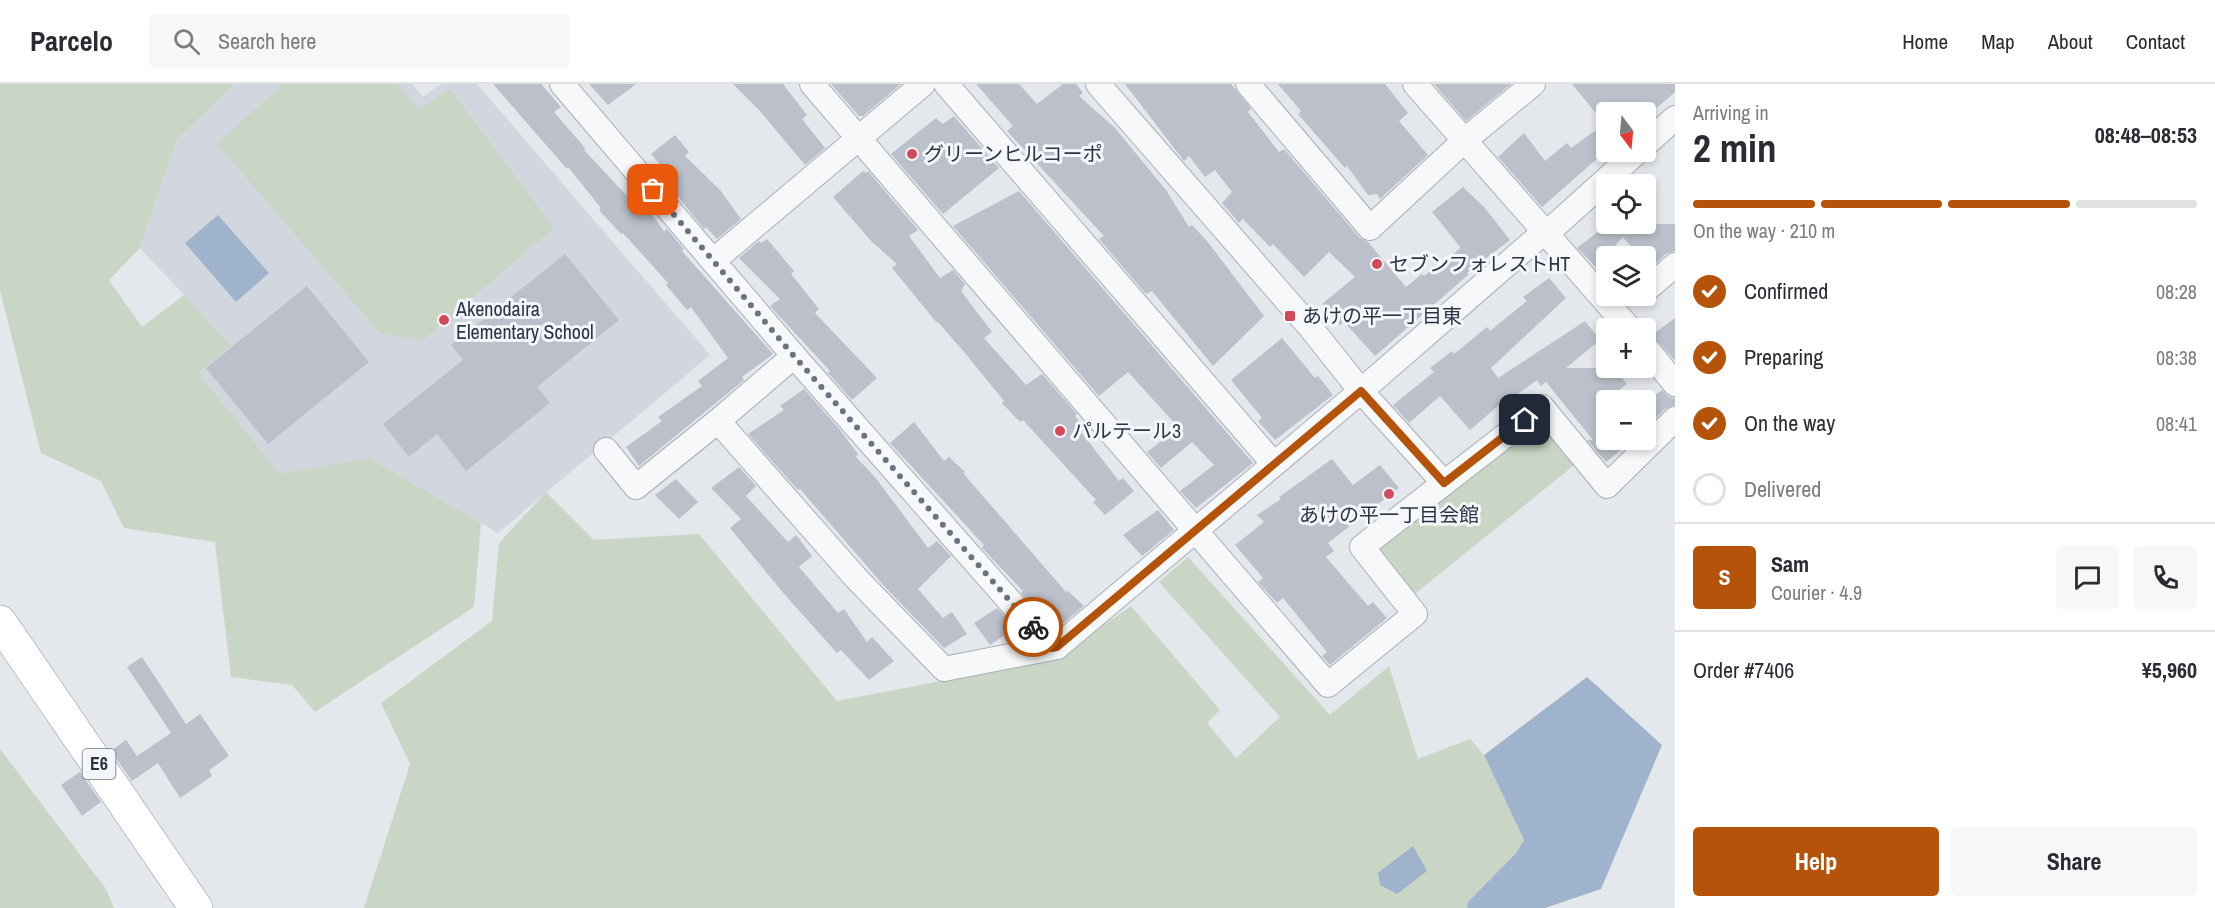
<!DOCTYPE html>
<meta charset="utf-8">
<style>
body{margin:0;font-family:"Archivo Narrow","Noto Sans JP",sans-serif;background:#f7f7f7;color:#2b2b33;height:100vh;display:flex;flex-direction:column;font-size:22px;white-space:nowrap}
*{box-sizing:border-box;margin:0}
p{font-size:20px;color:#7c7c81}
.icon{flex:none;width:33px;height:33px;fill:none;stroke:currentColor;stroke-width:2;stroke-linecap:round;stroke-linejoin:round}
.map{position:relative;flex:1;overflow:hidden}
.side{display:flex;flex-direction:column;background:#fff;width:540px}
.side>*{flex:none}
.needle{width:39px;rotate:164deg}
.tools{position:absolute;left:1596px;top:18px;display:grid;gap:12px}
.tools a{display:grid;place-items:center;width:60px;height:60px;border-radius:6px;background:#fff;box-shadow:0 3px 9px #0003;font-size:30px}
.pin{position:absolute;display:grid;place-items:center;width:51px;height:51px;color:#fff;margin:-26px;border-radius:12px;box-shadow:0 3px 9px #0006}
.courier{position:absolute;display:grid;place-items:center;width:60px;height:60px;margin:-30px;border:4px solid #b45309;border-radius:50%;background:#fff;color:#222;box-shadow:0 2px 8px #0007}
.overview em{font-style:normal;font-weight:800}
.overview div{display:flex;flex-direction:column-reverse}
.overview{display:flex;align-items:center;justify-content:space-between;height:102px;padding:0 18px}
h1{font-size:39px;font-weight:800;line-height:45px}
.bar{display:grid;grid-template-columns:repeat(4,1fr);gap:9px 6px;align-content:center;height:72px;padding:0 18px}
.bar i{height:8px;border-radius:4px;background:#e1e1e2}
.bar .on{background:#b45309}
.bar p{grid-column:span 4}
.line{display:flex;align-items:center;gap:15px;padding:0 18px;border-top:2px solid #e1e1e2}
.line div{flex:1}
.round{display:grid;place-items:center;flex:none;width:63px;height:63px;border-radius:6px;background:#f7f7f7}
ol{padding:0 18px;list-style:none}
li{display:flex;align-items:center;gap:18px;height:66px}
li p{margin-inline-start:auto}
li .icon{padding:6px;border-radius:50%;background:#b45309;color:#fff;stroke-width:4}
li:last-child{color:#7c7c81}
li i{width:33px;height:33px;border:3px solid #e1e1e2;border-radius:50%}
.button{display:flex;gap:12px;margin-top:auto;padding:12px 18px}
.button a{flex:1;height:69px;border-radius:6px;background:#b45309;color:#fff;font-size:24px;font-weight:800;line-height:69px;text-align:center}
.button a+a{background:#f7f7f7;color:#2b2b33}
header{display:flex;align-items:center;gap:36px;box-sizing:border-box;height:84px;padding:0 30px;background:#fff;border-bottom:2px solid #e1e1e2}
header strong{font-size:28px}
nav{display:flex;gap:33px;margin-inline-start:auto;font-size:21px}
.search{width:420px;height:54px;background:#f7f7f7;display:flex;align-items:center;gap:15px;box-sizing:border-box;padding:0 21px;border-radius:6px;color:#7c7c81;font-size:22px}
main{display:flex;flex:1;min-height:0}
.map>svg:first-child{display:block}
</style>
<header>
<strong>Parcelo</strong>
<div class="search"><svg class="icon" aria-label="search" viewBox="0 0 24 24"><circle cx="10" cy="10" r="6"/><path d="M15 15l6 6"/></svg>Search here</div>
<nav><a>Home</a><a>Map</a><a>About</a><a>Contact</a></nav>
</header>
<main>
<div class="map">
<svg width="1675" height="824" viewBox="0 0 1675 824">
<rect width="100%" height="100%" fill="#e4e7ec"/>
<!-- built -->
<polygon fill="#d2d6de" points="235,0 412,0 423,13 441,0 477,0 710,271 498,449 369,374 280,391 198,289 230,260 140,164 177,55"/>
<!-- green -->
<g fill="#c9d6c5">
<polygon points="0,0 235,0 177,55 140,164 109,196 142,243 184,211 231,261 198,289 280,390 369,374 481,439 474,523 315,628 292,601 231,593 215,458 124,444 101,397 41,369 0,206"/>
<polygon points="283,0 398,0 419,26 450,5 554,144 423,256 380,249 217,60"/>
<polygon points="1542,323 1583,374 1405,518 1362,463"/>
<polygon points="546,408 594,456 699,450 837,617 1055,575 1131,522 1220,626 1207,639 1236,674 1280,633 1159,498 1188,473 1330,631 1389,582 1418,675 1470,655 1484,671 1524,756 1516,769 1468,818 1467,824 364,824 410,680 381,619 492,537 499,459"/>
<polygon points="0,665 106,805 114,824 0,824"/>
</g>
<!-- water -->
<g fill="#9fb4cc">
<polygon points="218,131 269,189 236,218 185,159"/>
<polygon points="1587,593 1662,661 1601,805 1545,824 1467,824 1468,818 1516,769 1524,756 1484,671"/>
<polygon points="1413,762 1427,787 1397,810 1380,801 1378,789"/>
</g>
<!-- building -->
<g fill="#bbc0ca">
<polygon points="493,0 541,0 561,23 554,28 585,64 584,66 629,114 636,110 664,147 667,145 684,165 682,167 773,270 742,293 744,296 639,382 626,363 662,337 658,333 702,302 698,297 728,274 691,223 687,226 666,201 668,199 623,149 621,150 599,126 601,124 568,83 567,85"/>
<polygon points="589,0 636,0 608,21"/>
<polygon points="733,0 783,0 807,31 802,35 825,64 805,81 759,26"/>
<polygon points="831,0 901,0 863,32 859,32"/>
<polygon points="976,0 1019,0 1037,20 1063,0 1076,0 1083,9 1079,12 1115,44 1166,106 1189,143 1192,141 1207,157 1264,232 1213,282 1152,207 1146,210 1099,155 1104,152 1007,47 1013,42"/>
<polygon points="1125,0 1231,0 1251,25 1248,28 1279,68 1284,65 1359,153 1368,158 1406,203 1422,190 1424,192 1461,164 1432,128 1463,103 1484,123 1510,156 1467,189 1468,191 1375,272 1344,238 1340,241 1322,220 1355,193 1329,168 1304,193 1273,160 1270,163 1243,135 1239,139 1222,119 1232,108 1215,86 1205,93 1189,72 1184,77"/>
<polygon points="1278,0 1385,0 1408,29 1399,37 1428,71 1380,115 1377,110 1368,111 1347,82 1345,84 1298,30 1301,27"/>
<polygon points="1434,0 1511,0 1466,37"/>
<polygon points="1572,0 1675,0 1675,8 1652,28 1595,28"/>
<polygon points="954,32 999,84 943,130 891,70 936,34 943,40"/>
<polygon points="1606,39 1606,67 1542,123 1498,73 1524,49 1545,77 1567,59 1571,64"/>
<polygon points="675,51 689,68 685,72 720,106 741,135 717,155 706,143 704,145 690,128 666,96 670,92 651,70"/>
<polygon points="863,87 866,89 868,87 918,146 909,152 940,194 953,186 965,200 961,207 992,248 984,254 1026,301 1042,290 1077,330 1075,332 1085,345 1081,348 1119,397 1123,394 1134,407 1105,431 1093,418 1096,416 1023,336 1020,338 1002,319 1004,317 965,269 938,238 937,239 892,184 897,180 872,158 833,113"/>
<polygon points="1019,107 1253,379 1196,424 1180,407 1214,381 1192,358 1161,384 1147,368 1179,344 1128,288 1099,312 953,142"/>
<polygon points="1608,140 1675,140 1675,167 1666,170 1649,185 1646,181 1646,172 1639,172 1623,153 1596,183 1577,164"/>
<polygon points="767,155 794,187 791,190 819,225 815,229 877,294 852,316 828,289 830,287 770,222 780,215 739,174 759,157 761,159"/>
<polygon points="565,170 619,236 537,303 550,319 466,387 437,350 409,373 383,340 463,276 451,261"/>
<polygon points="1549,194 1566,214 1491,284 1498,294 1585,237 1600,256 1566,284 1614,284 1627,300 1606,315 1606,356 1634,356 1606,378 1587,356 1593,356 1546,298 1541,302 1537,296 1507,318 1505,316 1470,346 1440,312 1409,339 1393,321 1434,288 1430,284 1452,267 1454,270 1487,243 1490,247 1527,217 1523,213"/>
<polygon points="307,202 369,278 268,360 206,284"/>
<polygon points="1675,234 1675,277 1652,251"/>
<polygon points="1282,254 1315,294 1318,292 1333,311 1275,356 1258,337 1262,334 1231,296"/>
<polygon points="804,305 840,346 858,370 856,373 875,393 928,464 937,457 951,472 918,505 943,534 952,528 967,550 944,564 885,503 800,405 798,406 748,350 784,326 780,322"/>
<polygon points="1662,306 1669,313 1675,314 1675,321 1665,325 1646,344 1646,318"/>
<polygon points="914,338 944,377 949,373 965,388 963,389 1066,508 1068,507 1084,522 1055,546 1021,509 1023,507 982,464 984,461 890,359"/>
<polygon points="1332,375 1353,401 1380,381 1399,404 1328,459 1334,467 1326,473 1368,522 1373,518 1387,534 1330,581 1322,572 1327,568 1283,514 1277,519 1258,498 1263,494 1235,461 1264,438 1257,431 1281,415 1279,413"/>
<polygon points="739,383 756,402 746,412 788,458 796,451 812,472 799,483 838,529 844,525 867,558 872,553 894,577 869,596 841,566 837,569 785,511 730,444 741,435 711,404"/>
<polygon points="676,395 698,418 679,435 655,411"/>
<polygon points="1158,426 1174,446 1142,472 1123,451"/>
<polygon points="997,524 1015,544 990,561 974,539"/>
<polygon points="142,573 186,640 200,630 229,672 209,686 212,692 180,714 158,679 132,697 111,667 126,656 137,672 171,649 127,583"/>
<polygon points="80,688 101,718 82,732 61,701"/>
</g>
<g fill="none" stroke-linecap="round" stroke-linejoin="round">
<defs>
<g id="minor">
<polyline points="562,0 794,272 1051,564"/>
<polyline points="812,0 1328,601 1415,530 1362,463 1542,323 1607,402 1675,335"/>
<polyline points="946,0 1273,379"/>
<polyline points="1098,0 1310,243 1361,307 1444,399"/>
<polyline points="1248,0 1370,144 1465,56 1533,0"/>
<polyline points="1415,0 1629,244"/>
<polyline points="1646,60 1675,34"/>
<polyline points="713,177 923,0"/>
<polyline points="1646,206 1675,181"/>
<polyline points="1646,264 1675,300"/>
<polyline points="794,272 718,337 856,494 944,585 1057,563 1361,307 1536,155 1547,149 1637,68"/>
<polyline points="606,366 636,403 718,337"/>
</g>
<polyline id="highway" points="0,538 196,824"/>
</defs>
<!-- minor casing -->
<use href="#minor" stroke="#a9aeb7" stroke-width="26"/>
<!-- highway casing -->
<use href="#highway" stroke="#8b94a3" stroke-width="34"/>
<!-- minor -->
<use href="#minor" stroke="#f7f8fa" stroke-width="24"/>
<!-- highway -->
<use href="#highway" stroke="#fff" stroke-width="33"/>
</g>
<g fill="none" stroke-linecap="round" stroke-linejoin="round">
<!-- done -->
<polyline stroke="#6c737f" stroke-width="6" stroke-dasharray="0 10.8" points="653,106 794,272 1033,543"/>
<!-- route -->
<polyline stroke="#b45309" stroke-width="8" points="1033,543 1051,564 1057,563 1361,307 1444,399 1525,336"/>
</g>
<!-- markers -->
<g fill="#d1495b" stroke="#f4f6f9" stroke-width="2">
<circle cx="912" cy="70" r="6"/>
<circle cx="1377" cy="180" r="6"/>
<rect x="1284" y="226" width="12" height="12" rx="3"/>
<circle cx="444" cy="236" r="6"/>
<circle cx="1060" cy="347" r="6"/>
<circle cx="1389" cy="410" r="6"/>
</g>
<g text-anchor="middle" stroke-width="6" stroke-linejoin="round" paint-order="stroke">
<!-- shield labels -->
<rect fill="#f4f6f9" stroke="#676e7b" stroke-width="1.5" x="82.5" y="665" width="33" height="30" rx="4.5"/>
<g font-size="18" font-weight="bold" fill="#2b3445">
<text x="99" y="686">E6</text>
</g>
<!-- poi labels -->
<g font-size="20" fill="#2b3445" stroke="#f4f6f9" text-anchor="start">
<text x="924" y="77">グリーンヒルコーポ</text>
<text x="1389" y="187">セブンフォレストHT</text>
<text x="456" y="232">Akenodaira<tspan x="456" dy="23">Elementary School</tspan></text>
<text x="1302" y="239">あけの平一丁目東</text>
<text x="1072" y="354">パルテール3</text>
<text x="1389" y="438" text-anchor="middle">あけの平一丁目会館</text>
</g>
</g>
</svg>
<div class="tools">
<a><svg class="needle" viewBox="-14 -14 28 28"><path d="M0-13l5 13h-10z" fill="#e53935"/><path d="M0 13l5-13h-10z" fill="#7c7c81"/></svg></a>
<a><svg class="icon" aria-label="locate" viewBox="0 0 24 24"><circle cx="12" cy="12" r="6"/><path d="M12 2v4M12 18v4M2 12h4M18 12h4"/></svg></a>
<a><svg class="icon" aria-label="layers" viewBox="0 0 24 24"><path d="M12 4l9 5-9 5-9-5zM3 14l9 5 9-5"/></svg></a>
<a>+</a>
<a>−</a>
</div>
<div class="pin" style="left:653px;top:106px;background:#ea580c"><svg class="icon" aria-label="bag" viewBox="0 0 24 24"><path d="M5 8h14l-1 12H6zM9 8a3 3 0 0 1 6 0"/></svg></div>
<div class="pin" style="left:1525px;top:336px;background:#1f2937"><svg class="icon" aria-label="home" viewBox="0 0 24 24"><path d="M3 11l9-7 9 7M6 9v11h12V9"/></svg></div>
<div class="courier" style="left:1033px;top:543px"><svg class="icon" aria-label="bike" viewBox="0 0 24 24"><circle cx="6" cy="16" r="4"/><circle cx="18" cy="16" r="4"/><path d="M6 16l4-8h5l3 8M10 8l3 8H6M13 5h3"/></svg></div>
</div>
<section class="side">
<div class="overview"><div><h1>2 min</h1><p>Arriving in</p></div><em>08:48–08:53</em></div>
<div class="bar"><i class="on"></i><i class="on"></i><i class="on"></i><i></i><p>On the way · 210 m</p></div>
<ol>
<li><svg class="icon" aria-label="check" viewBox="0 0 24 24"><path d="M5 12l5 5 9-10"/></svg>Confirmed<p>08:28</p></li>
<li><svg class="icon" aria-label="check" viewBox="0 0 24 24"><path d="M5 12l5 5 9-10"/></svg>Preparing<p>08:38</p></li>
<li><svg class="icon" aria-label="check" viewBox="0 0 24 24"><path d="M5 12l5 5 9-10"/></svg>On the way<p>08:41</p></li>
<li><i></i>Delivered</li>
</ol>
<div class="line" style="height:108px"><b class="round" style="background:#b45309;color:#fff">S</b><div><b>Sam</b><p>Courier · 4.9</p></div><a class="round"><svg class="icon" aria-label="chat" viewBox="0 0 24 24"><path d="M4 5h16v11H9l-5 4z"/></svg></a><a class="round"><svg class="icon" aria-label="phone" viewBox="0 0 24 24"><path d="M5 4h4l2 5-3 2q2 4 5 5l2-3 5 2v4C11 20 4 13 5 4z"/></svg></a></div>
<div class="line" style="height:78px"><div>Order #7406</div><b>¥5,960</b></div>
<div class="button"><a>Help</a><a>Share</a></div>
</section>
</main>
